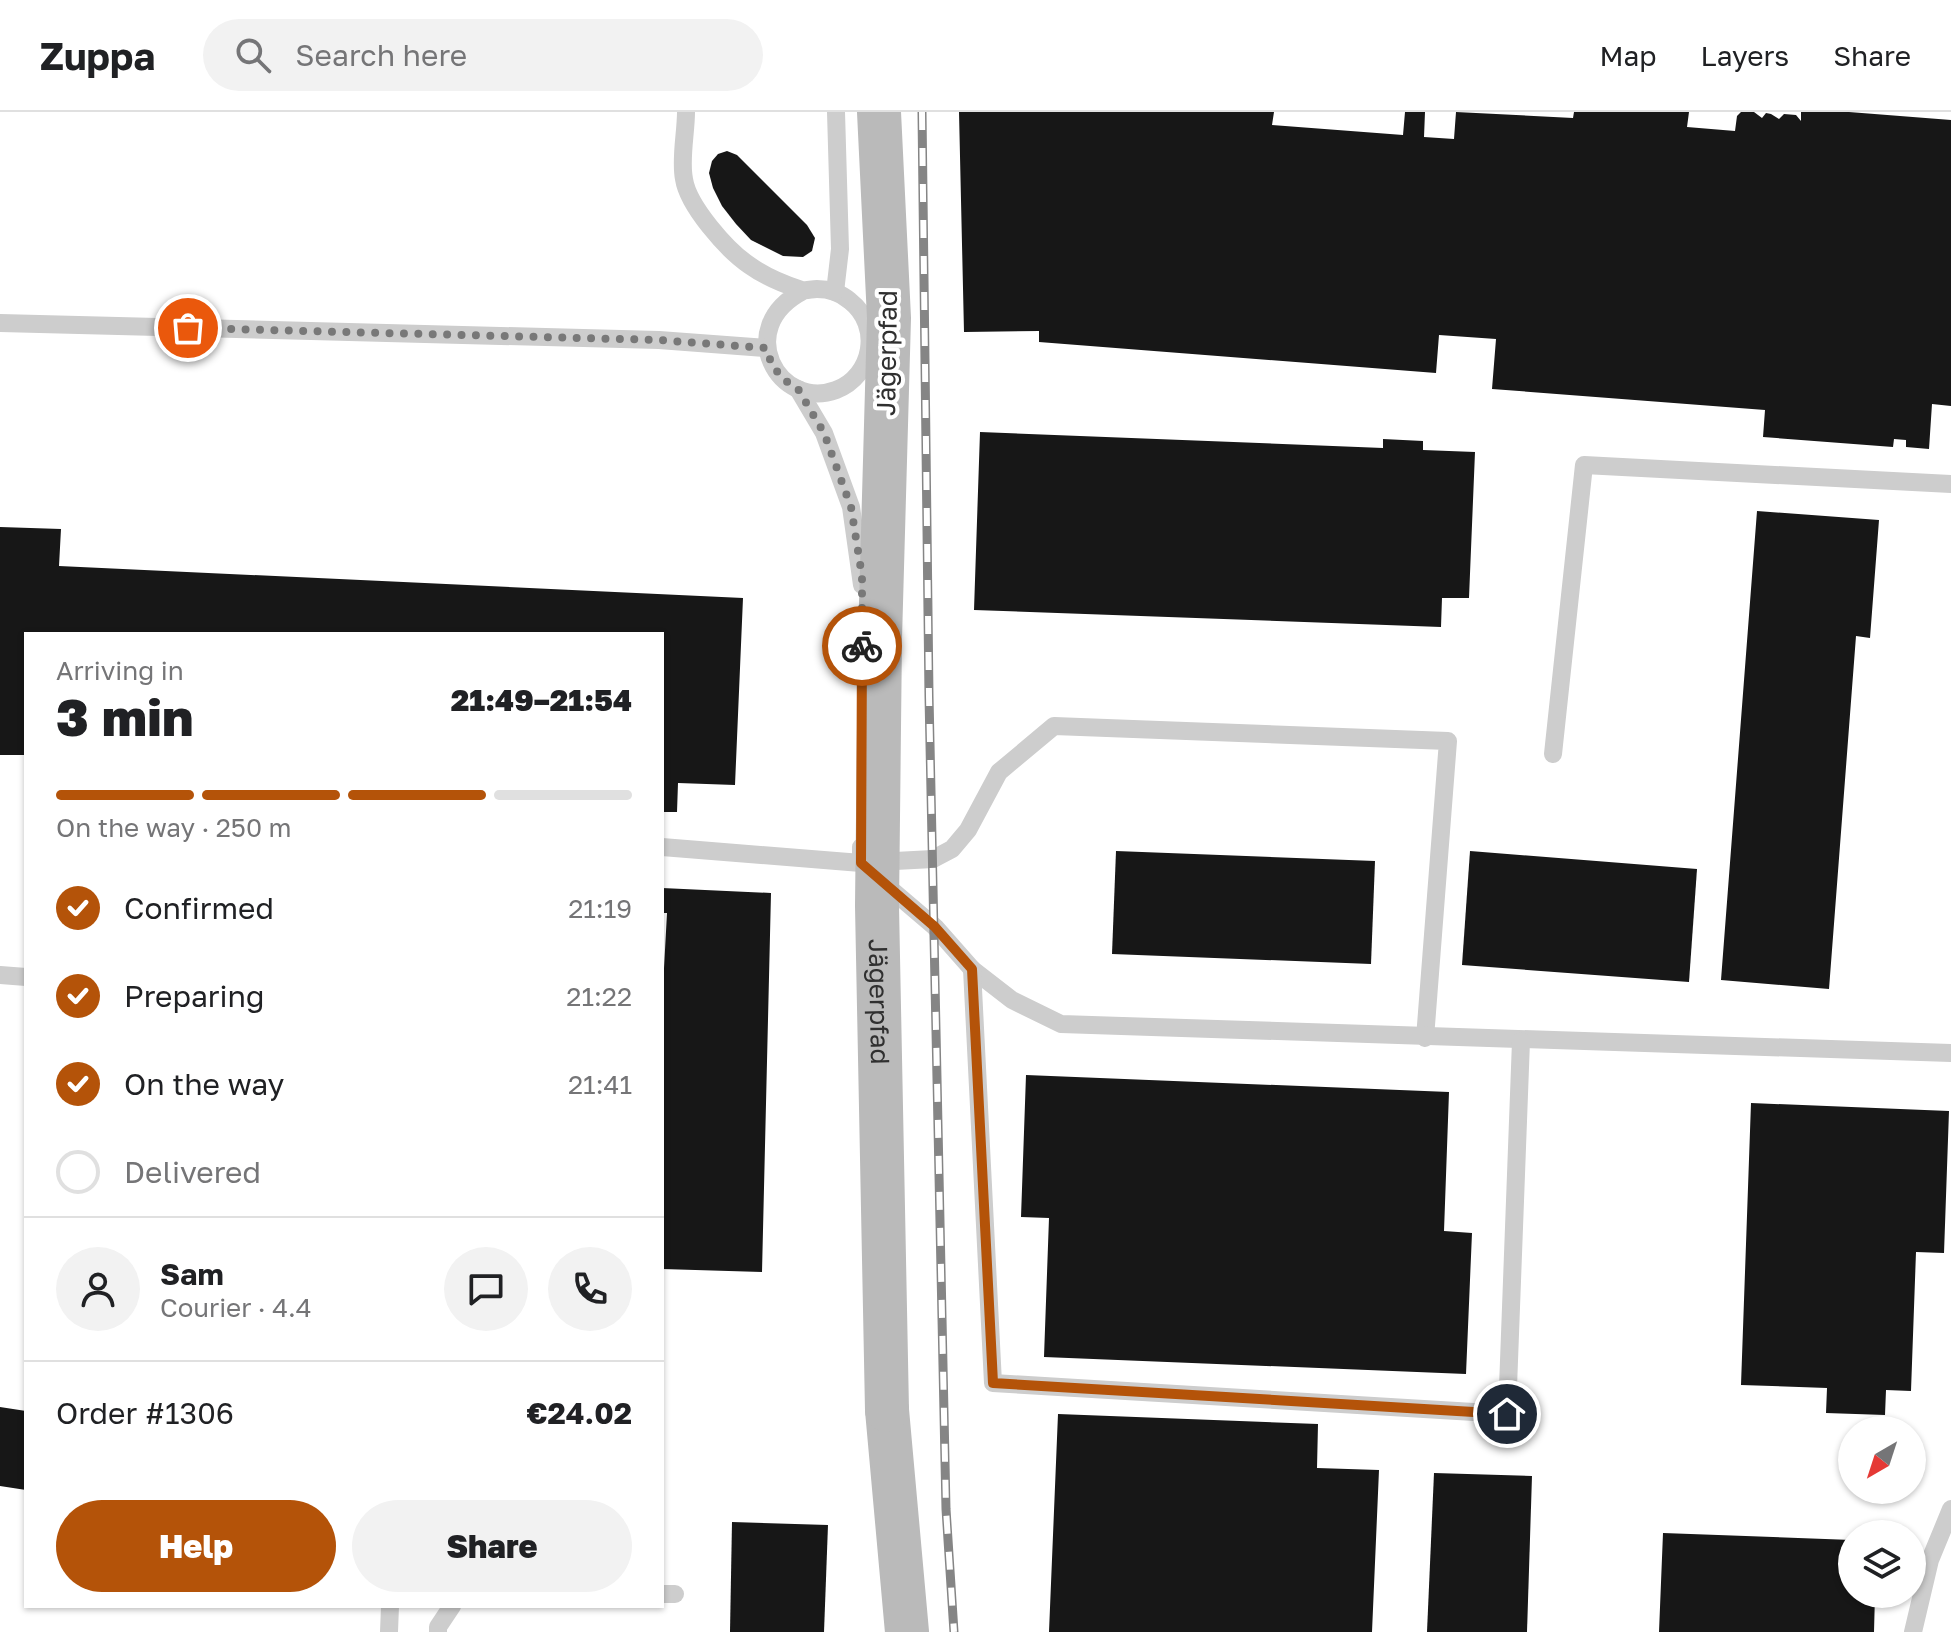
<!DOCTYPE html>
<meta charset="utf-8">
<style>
body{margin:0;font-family:"Golos Text",sans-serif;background:#f2f2f2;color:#202124;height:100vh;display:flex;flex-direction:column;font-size:30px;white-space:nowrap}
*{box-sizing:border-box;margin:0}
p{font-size:26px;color:#757577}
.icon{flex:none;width:44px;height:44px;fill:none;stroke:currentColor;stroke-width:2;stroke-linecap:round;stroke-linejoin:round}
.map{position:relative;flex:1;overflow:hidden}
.side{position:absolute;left:24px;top:520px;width:640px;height:976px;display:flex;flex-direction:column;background:#fff;border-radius:0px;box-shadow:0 2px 6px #0004}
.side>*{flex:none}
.needle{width:52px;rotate:219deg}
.buttons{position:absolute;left:1838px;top:1304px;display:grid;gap:16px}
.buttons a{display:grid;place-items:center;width:88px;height:88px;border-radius:50%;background:#fff;box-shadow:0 2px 6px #0004;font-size:40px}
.pin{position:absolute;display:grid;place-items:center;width:68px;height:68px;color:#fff;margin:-34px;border:4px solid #fff;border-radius:50%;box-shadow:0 2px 8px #0007}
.courier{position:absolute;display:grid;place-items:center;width:80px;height:80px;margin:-40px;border:6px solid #b45309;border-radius:50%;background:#fff;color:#222;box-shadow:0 2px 10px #0007}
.head em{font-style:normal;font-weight:800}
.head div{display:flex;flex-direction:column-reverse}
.head{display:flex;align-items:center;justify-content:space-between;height:136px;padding:0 32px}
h1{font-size:52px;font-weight:800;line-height:60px}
.bar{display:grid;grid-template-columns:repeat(4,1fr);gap:12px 8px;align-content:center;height:96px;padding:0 32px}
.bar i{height:10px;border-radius:6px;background:#e0e0e0}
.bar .active{background:#b45309}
.bar p{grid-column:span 4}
.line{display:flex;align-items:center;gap:20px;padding:0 32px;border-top:2px solid #e0e0e0}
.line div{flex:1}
.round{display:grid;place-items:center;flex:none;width:84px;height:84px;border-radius:42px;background:#f2f2f2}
ol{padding:0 32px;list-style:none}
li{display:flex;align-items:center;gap:24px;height:88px}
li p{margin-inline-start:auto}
li .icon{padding:8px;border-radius:50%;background:#b45309;color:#fff;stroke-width:4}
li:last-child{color:#757577}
li i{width:44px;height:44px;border:4px solid #e0e0e0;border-radius:50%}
.action{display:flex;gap:16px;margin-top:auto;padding:16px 32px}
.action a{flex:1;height:92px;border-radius:48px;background:#b45309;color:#fff;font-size:32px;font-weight:800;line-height:92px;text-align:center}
.action a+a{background:#f2f2f2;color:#202124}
header{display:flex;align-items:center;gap:48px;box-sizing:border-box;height:112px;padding:0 40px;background:#fff;border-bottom:2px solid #e0e0e0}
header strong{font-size:38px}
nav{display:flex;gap:44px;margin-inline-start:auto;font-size:28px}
.search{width:560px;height:72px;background:#f2f2f2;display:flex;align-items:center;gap:20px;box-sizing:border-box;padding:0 28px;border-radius:44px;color:#757577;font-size:30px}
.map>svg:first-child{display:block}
</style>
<header>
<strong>Zuppa</strong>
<div class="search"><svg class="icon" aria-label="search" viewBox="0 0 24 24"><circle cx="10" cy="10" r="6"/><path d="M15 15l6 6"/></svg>Search here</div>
<nav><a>Map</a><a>Layers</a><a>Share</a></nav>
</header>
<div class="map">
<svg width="1951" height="1520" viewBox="0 0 1951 1520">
<rect width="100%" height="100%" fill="#fff"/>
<!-- building -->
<g fill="#171717">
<polygon points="959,0 1274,0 1272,13 1403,23 1405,0 1425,0 1424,25 1454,27 1456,0 1573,6 1574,0 1689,0 1687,15 1735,19 1737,4 1741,0 1754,0 1762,6 1766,1 1771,2 1779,7 1784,2 1796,3 1801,9 1801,0 1849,0 1951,8 1951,294 1932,292 1929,337 1906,335 1906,328 1894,327 1893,335 1763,325 1765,298 1492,277 1496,227 1439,223 1436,261 1039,230 1039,219 964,220"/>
<polygon points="727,39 737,43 807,113 815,126 812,139 803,145 783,144 751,128 736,112 722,94 713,76 709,61 712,49 718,42"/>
<polygon points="980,320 1383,336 1383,327 1423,329 1423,338 1475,340 1469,486 1442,486 1441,515 974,498"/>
<polygon points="1757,399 1879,408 1870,526 1856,524 1829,877 1721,868"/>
<polygon points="0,415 61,417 59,454 743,486 735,673 678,671 677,700 662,700 662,522 26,522 26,643 0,643"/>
<polygon points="1116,739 1375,749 1371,852 1112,842"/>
<polygon points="1470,739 1697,757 1689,870 1462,853"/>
<polygon points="662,776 771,781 762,1160 662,1157 662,893 667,801 662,801"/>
<polygon points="1026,963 1449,980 1444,1119 1472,1121 1466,1262 1044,1245 1049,1106 1021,1105"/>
<polygon points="1751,991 1949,999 1944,1141 1916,1140 1911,1279 1886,1278 1885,1303 1826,1301 1827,1276 1741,1273"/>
<polygon points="0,1295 26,1299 26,1378 0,1374"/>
<polygon points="1058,1302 1318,1312 1317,1356 1379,1358 1372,1520 1049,1520"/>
<polygon points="1434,1361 1532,1364 1527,1520 1427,1520"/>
<polygon points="732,1410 828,1413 824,1520 730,1520"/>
<polygon points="1663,1421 1852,1428 1852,1482 1875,1482 1874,1520 1659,1520"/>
</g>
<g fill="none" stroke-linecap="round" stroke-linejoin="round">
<!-- lane -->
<g stroke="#cdcdcd" stroke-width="18">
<path d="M 686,0 C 686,21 680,47 684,67 C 688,94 727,138 749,153 C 763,163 783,172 799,177 C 805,180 810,177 817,177 C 828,177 841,181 850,189 C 882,214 873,264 836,278 C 779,299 732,216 803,179"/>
<polyline points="835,180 840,137 836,0"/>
<polyline points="0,211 659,228 766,236"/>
<polyline points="798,277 824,321 851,395 862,473"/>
<polyline points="1553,642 1584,353 1951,372"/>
<polyline points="662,735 861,751 861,735"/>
<polyline points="876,750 933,747 952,737 968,718 999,660 1054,614 1448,629 1425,926"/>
<polyline points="881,769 935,815 972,857 1012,888 1061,912 1951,941"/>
<polyline points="972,857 993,1271 1507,1302 1521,929"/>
<polyline points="0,863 26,865"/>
<polyline points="662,1482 675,1482"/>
<polyline points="389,1520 390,1494"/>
<polyline points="438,1520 438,1515 452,1494"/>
<polyline points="1913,1520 1930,1448 1951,1397"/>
</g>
<!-- secondary -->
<polyline stroke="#bababa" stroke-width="44" points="887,1298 907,1520"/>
<defs>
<polyline id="rail" points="922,0 929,584 946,1397 954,1520"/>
</defs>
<!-- rail casing -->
<use href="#rail" stroke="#858585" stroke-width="9"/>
<!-- rail -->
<use href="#rail" stroke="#fff" stroke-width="6" stroke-dasharray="18" stroke-linecap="butt"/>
<!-- secondary-bridge -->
<path stroke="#bababa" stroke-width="44" id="s1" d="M 879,0 L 889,206 L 880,527 L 877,794 L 887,1298"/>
</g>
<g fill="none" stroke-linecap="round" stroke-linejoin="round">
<!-- done -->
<polyline stroke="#787878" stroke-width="8" stroke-dasharray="0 14.4" points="188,216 659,228 766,236 772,253 783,267 798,277 824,321 851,395 862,464 862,534"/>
<!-- route -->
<polyline stroke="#b45309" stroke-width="10" points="862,534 861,751 935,815 972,857 993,1271 1507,1302"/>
</g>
<g text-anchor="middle" stroke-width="8" stroke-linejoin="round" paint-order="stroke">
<!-- street labels -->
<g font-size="26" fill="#303030" stroke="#fff">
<text transform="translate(887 241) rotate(-89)" y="9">Jägerpfad</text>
<text dy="9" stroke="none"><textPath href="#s1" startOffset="890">Jägerpfad</textPath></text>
</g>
</g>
</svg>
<div class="buttons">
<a><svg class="needle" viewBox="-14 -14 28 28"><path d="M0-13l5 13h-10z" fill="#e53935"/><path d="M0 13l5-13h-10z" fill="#757577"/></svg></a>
<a><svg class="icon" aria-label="layers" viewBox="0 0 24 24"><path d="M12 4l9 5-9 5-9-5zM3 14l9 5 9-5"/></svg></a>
</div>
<div class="pin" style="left:188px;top:216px;background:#ea580c"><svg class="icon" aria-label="bag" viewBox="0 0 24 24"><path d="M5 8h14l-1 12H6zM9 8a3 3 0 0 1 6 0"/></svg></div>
<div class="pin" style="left:1507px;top:1302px;background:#1f2937"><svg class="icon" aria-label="home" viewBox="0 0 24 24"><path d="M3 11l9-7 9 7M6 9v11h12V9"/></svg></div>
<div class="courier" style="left:862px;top:534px"><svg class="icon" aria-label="bike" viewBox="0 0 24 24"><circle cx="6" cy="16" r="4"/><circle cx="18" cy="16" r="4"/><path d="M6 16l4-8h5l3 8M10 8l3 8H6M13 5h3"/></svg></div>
<section class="side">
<div class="head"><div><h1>3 min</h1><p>Arriving in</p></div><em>21:49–21:54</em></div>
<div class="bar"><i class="active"></i><i class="active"></i><i class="active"></i><i></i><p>On the way · 250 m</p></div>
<ol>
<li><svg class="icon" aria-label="check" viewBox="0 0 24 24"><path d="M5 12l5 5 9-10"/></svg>Confirmed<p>21:19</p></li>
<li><svg class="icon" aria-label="check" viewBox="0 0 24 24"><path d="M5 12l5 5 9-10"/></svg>Preparing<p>21:22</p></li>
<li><svg class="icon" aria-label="check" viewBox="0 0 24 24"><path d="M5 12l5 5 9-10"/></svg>On the way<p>21:41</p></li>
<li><i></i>Delivered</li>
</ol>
<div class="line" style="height:144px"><a class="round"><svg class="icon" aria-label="person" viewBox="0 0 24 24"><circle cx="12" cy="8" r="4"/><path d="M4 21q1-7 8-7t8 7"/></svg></a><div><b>Sam</b><p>Courier · 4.4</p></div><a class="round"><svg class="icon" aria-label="chat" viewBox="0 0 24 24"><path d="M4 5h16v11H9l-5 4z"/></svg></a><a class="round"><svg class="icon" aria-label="phone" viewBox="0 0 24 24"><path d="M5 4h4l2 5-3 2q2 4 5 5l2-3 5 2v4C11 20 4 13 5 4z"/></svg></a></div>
<div class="line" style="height:104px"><div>Order #1306</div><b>€24.02</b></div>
<div class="action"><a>Help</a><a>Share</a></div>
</section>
</div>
